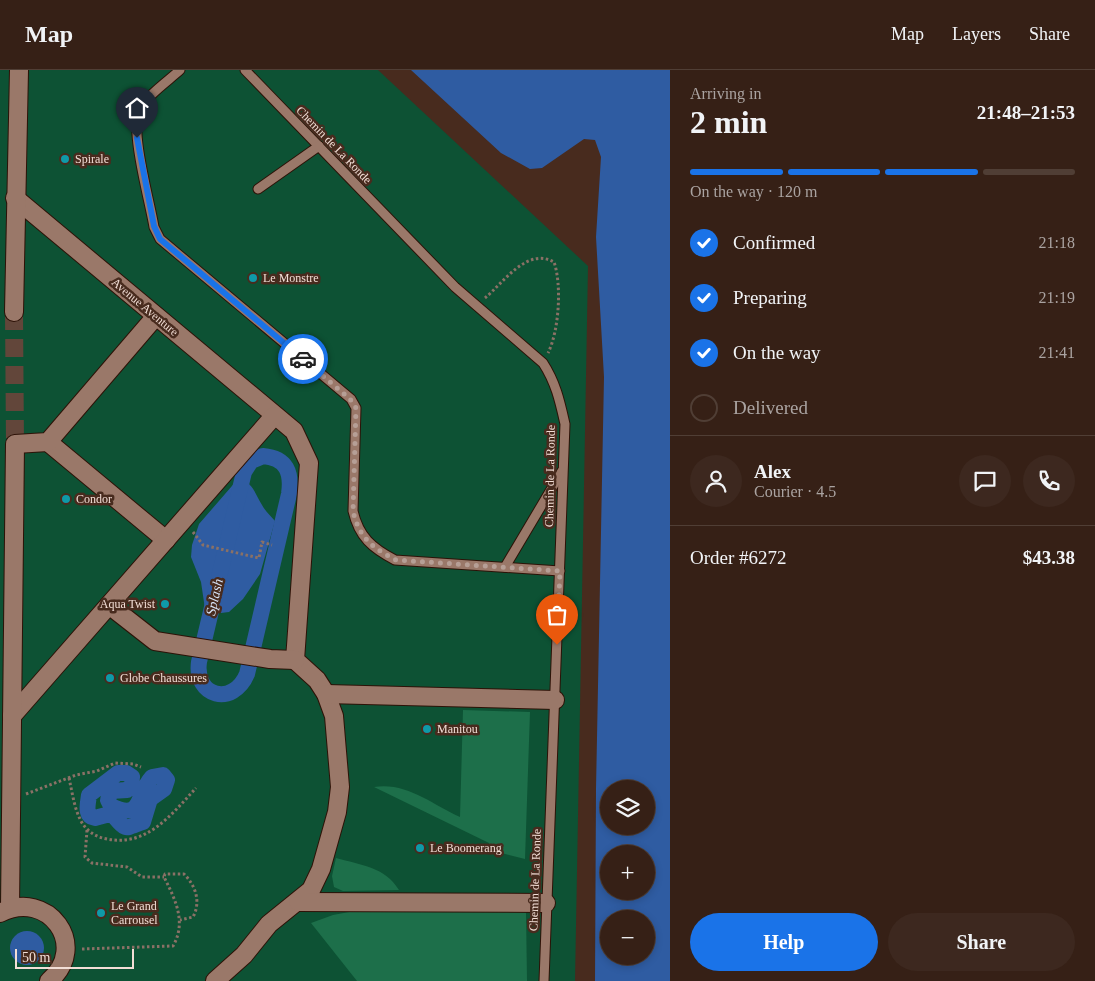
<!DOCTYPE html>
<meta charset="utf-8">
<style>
body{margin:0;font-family:Georgia,serif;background:#3d281f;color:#f1f3f6;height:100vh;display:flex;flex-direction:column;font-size:19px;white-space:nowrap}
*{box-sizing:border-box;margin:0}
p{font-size:16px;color:#aaa3a1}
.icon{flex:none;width:28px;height:28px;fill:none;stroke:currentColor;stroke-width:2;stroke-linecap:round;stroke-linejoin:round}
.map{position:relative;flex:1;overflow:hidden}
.drawer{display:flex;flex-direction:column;background:#362016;width:425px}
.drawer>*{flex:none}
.tools{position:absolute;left:600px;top:710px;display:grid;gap:10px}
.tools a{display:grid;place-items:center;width:55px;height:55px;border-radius:50%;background:#362016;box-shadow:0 2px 8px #0003,0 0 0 1px #503e35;font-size:25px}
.scale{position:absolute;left:15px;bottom:12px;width:119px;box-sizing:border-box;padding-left:5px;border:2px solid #f2ded6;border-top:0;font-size:14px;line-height:18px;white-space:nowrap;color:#f2ded6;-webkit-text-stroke:4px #482b1e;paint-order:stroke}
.pin{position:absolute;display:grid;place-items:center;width:42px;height:42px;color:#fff;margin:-51px -21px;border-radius:50% 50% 50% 0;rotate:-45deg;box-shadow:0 0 5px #0007}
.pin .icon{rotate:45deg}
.courier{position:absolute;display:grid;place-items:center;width:50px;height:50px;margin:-25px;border:4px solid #1a73e8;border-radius:50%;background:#fff;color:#222;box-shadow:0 1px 6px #0007}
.overview em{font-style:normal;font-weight:600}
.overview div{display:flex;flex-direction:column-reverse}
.overview{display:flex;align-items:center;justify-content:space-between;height:85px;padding:0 20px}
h1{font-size:32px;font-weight:600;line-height:38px}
.bar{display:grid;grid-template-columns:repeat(4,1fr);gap:8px 5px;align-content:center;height:60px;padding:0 20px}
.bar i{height:6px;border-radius:4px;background:#503e35}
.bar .current{background:#1a73e8}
.bar p{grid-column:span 4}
.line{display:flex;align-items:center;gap:12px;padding:0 20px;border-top:1px solid #503e35}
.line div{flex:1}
.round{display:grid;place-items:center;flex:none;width:52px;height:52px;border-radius:26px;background:#3d281f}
ol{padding:0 20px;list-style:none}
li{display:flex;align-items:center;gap:15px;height:55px}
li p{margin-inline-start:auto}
li .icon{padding:5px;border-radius:50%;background:#1a73e8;color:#fff;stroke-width:4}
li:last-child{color:#aaa3a1}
li i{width:28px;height:28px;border:2px solid #503e35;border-radius:50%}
.button{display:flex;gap:10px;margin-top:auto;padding:10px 20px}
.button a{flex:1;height:58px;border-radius:30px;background:#1a73e8;color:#fff;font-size:20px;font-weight:600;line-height:58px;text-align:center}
.button a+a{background:#3d281f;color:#f1f3f6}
header{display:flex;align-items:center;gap:30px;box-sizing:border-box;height:70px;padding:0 25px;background:#362016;border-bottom:1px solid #503e35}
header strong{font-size:24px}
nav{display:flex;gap:28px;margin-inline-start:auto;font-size:18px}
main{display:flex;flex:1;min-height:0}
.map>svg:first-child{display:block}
</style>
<header>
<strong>Map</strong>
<nav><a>Map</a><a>Layers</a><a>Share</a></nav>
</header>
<main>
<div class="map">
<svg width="670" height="911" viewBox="0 0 670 911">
<rect width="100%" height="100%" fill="#482b1e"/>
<!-- green -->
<polygon fill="#0d5234" points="0,0 378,0 588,196 575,911 0,911"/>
<!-- forest -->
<g fill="#1d6f4a">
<path d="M 463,640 L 530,642 L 525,789 L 490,780 L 489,773 L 374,717 C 407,712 431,734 460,747 Z"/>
<path d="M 336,788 C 361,795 385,797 399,820 L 343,821 L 334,817 L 332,806 Z"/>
<polygon points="360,840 526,842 527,911 357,911 311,853 333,845"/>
</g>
<!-- water -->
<g fill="#2f5ca2" fill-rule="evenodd">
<path d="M 411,0 L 670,0 L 670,911 L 595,911 L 596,719 L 604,307 L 596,167 L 601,87 L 595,70 L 584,69 L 542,98 L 530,99 L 501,83 ZM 609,719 L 646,719 L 646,756 L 609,756 ZM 609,784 L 646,784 L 646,821 L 609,821 ZM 609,849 L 646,849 L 646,886 L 609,886 Z"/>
<path d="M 238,409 C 253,412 254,422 262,435 C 265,441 271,446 275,451 L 260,504 L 243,529 L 229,542 L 221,543 L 205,539 L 201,512 L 191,487 L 192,475 L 199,454 Z"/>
<circle cx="27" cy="878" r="17"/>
</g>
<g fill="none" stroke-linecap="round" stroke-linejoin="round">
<!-- canal -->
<g stroke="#2f5ca2" stroke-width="16">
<path d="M 263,386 C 287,388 292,403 289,424 L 247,604 C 233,637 194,627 199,592 L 244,402 L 251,391 Z"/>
<path d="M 118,703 L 126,703 L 132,707 L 131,716 L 127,720 L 111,721 L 108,730 L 111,736 C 144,751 135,726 152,707 L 163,705 L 167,710 L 164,719 L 150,729 L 143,752 C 123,759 127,761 113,745 L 106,745 L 95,748 C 84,746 88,734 89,725 Z"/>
</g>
<!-- street-tunnel -->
<polyline stroke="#62463a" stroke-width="18" stroke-dasharray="18 9" stroke-linecap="butt" points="14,242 15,374"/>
<defs>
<g id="lane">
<path d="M 180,0 C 168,11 146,26 139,41 C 130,62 150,132 154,157 L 160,169 L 351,329 L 356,338 L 353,441 C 359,467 372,478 395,490 L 560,501"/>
<path d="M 245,0 L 455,217 L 543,293 C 556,313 560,332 565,354 L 544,911"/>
<polyline points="258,119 319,76"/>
<polyline points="505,497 562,401"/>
</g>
<g id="street">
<polyline points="15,128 294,361 309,393 295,590 317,610 326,624 334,646 340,717 337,742 321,799 311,820 269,854 244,885 215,911"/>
<polyline points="14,242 19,0"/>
<polyline points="48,372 166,470"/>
<polyline points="109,535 155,571 270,589 295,590"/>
<polyline points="326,624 555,630"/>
<polyline points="12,646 274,346"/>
<polyline points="298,832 546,833"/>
<polyline points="10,838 15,374 48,372 156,246"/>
<path d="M 0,843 C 48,818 90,876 49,911"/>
</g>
</defs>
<!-- lane casing -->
<use href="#lane" stroke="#2d1207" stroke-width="11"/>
<!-- street casing -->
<use href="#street" stroke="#2d1207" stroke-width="20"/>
<!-- path -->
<g stroke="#8a7166" stroke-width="3" stroke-dasharray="2.5 2.5" stroke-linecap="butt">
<path d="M 485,228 C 504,212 527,177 554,192 C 562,215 559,261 548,283"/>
<polyline points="193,462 203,475 259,488 262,472 272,475"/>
<path d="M 69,708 C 72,721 74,737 80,749 C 85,760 95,767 107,769 C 147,777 171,745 196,718"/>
<polyline points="26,724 76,705 97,701 115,693 133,694 141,697"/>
<polyline points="87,760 85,787 92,793 127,797 142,807 164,807"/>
<path d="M 82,879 L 173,876 C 187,852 175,829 164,807 L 165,804 L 184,804 C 196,816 201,832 193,847 L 180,850"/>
</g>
<!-- lane -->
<use href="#lane" stroke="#9a7869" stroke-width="9"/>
<!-- street -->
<use href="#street" stroke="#9a7869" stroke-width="18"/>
</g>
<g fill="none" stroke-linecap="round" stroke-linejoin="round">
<!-- done -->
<path stroke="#b69f96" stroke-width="5" stroke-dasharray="0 9" d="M 303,289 L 350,329 L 356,338 L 353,441 C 359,467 372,478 396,490 L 560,501 L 557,575"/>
<!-- route -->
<polyline stroke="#1a73e8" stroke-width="6" points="137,68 154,156 160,169 303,289"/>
</g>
<!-- markers -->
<g fill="#0f9aa8" stroke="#482b1e" stroke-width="2">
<circle cx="65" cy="89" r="5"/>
<circle cx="253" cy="208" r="5"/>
<circle cx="66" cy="429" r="5"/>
<circle cx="165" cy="534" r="5"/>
<circle cx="110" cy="608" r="5"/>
<circle cx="427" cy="659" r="5"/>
<circle cx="420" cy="778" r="5"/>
<circle cx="101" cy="843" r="5"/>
</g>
<g text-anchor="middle" stroke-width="5" stroke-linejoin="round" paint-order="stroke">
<!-- street labels -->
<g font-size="12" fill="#f2ded6" stroke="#482b1e">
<text transform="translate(334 75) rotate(46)" y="4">Chemin de La Ronde</text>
<text transform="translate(145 237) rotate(40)" y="4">Avenue Aventure</text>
<text transform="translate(550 406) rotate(-89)" y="4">Chemin de La Ronde</text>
<text transform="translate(535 810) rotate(-88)" y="4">Chemin de La Ronde</text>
</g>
<!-- poi labels -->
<g font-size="12" fill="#f2ded6" stroke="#482b1e" text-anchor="start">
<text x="75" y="93">Spirale</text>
<text x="263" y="212">Le Monstre</text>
<text x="76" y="433">Condor</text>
<text x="155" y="538" text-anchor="end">Aqua Twist</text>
<text x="120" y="612">Globe Chaussures</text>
<text x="437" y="663">Manitou</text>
<text x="430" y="782">Le Boomerang</text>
<text x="111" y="840">Le Grand<tspan x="111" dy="14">Carrousel</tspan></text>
</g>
<!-- water labels -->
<g font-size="14" font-style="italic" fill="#d7e4f8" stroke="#482b1e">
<text transform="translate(214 527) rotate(-77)" y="5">Splash</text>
</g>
</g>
</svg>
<div class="tools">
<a><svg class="icon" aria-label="layers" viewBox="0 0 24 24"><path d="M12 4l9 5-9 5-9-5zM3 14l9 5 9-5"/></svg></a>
<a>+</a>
<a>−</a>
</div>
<div class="scale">50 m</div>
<div class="pin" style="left:557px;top:575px;background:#ea580c"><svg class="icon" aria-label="bag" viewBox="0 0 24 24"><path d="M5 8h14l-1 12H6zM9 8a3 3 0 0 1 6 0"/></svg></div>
<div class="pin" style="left:137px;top:68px;background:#1f2937"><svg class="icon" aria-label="home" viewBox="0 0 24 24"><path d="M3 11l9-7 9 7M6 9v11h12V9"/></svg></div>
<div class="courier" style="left:303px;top:289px"><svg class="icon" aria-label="car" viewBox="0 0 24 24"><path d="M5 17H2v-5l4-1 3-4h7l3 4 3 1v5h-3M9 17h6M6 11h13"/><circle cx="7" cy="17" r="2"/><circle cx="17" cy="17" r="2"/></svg></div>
</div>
<section class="drawer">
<div class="overview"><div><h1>2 min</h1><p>Arriving in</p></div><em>21:48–21:53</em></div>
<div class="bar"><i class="current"></i><i class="current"></i><i class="current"></i><i></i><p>On the way · 120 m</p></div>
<ol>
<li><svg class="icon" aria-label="check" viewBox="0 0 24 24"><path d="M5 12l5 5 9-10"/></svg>Confirmed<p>21:18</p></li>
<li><svg class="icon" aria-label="check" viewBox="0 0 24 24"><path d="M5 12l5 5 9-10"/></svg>Preparing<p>21:19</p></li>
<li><svg class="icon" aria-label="check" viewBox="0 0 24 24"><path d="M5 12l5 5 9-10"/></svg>On the way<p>21:41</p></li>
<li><i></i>Delivered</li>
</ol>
<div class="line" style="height:90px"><a class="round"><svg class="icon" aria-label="person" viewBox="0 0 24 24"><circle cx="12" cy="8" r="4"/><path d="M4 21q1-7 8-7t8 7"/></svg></a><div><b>Alex</b><p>Courier · 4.5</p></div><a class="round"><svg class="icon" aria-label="chat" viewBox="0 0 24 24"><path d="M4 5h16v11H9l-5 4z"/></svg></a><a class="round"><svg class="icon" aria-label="phone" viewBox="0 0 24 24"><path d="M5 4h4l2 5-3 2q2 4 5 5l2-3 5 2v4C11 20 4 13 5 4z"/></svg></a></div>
<div class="line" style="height:65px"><div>Order #6272</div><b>$43.38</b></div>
<div class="button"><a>Help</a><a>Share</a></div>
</section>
</main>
